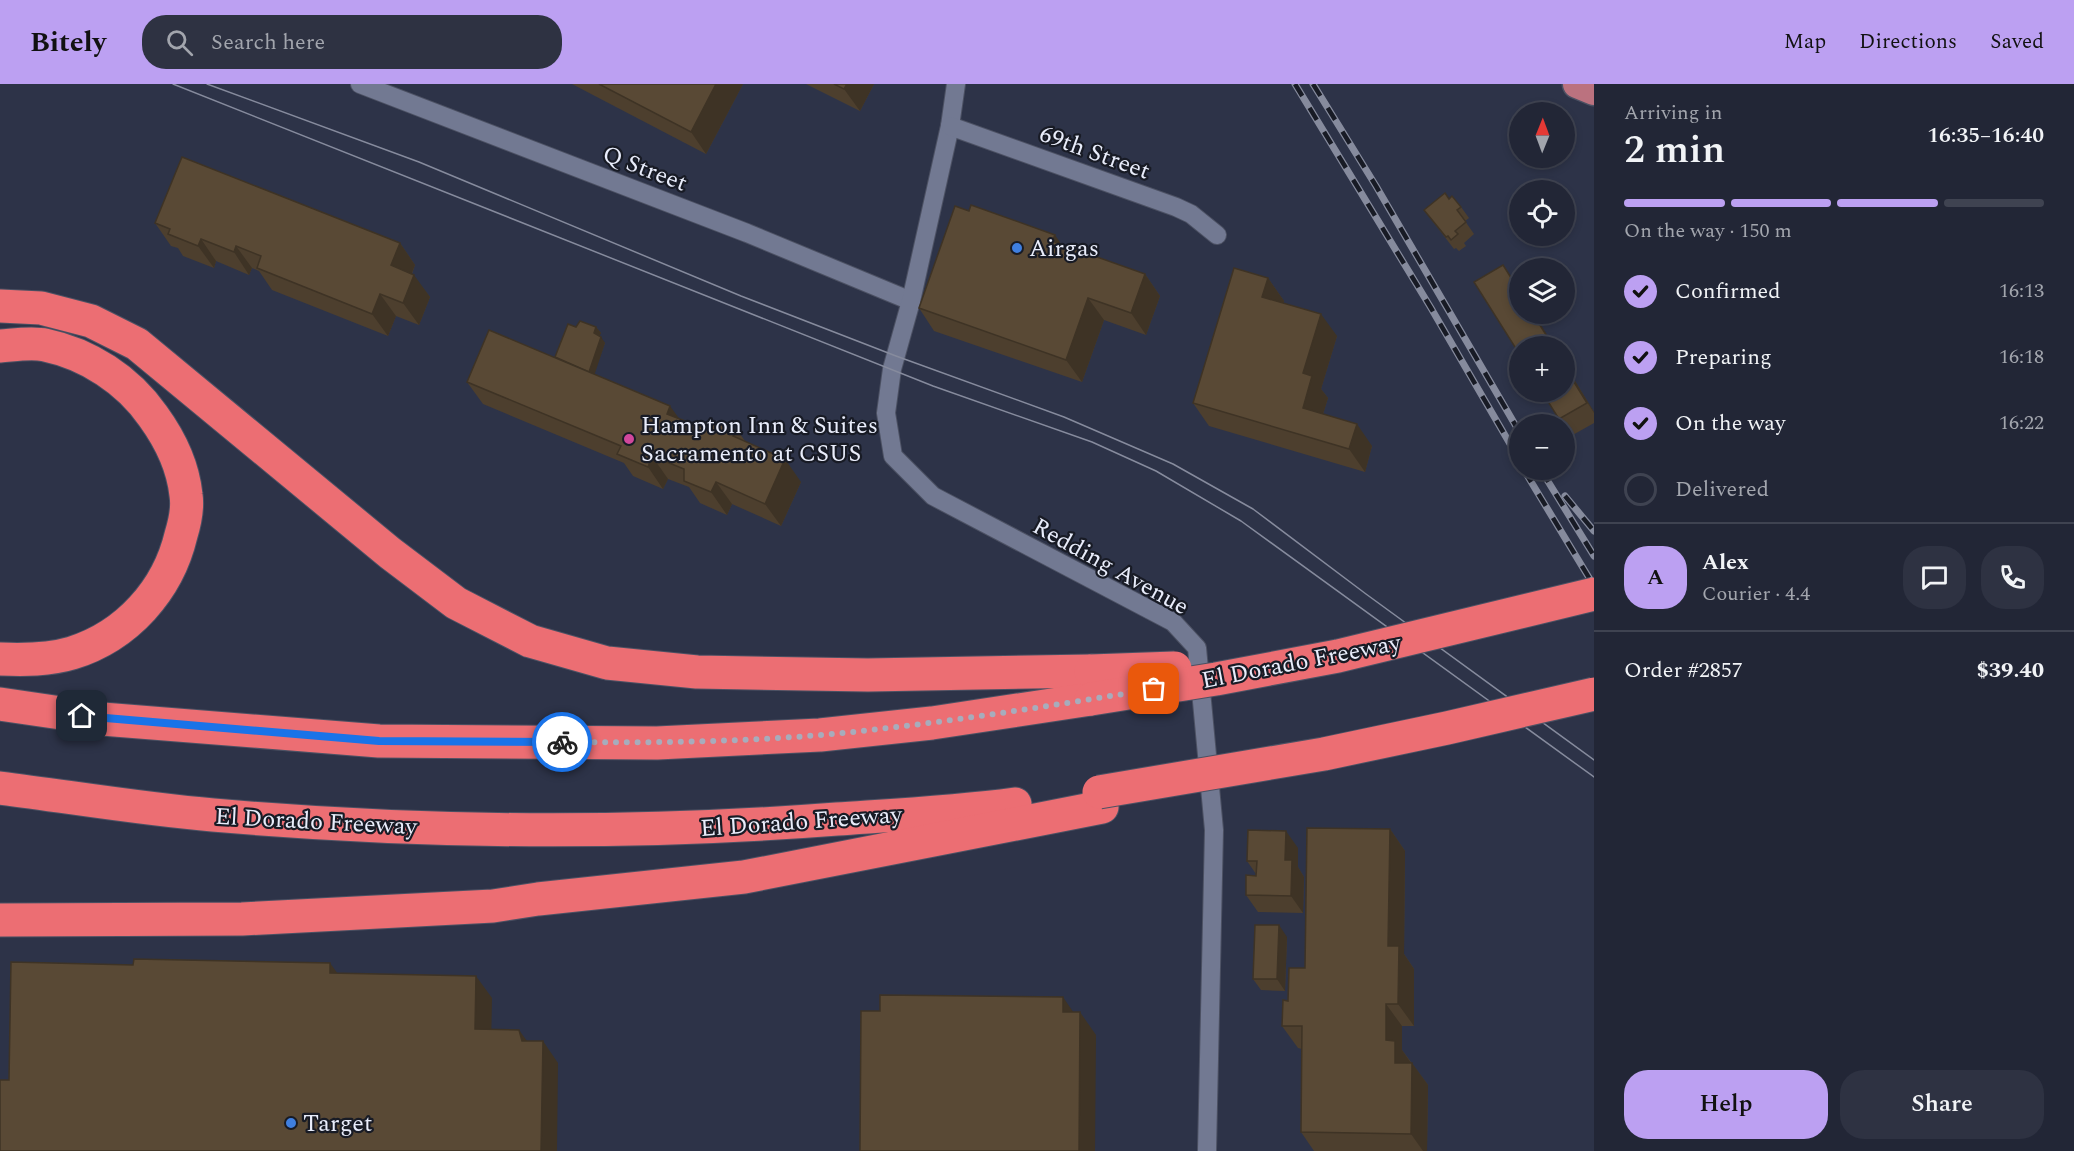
<!DOCTYPE html>
<meta charset="utf-8">
<style>
body{margin:0;font-family:Spectral,serif;background:#2e3242;color:#f1f3f6;height:100vh;display:flex;flex-direction:column;font-size:22px;white-space:nowrap}
*{box-sizing:border-box;margin:0}
p{font-size:20px;color:#a2a5ad}
.icon{flex:none;width:33px;height:33px;fill:none;stroke:currentColor;stroke-width:2;stroke-linecap:round;stroke-linejoin:round}
.map{position:relative;flex:1;overflow:hidden}
.panel{display:flex;flex-direction:column;background:#222636;width:480px}
.panel>*{flex:none}
.needle{width:39px;rotate:1deg}
.fabs{position:absolute;left:1509px;top:18px;display:grid;gap:12px}
.fabs a{display:grid;place-items:center;width:66px;height:66px;border-radius:50%;background:#222636;box-shadow:0 3px 9px #0003,0 0 0 2px #3f4351;font-size:30px}
.pin{position:absolute;display:grid;place-items:center;width:51px;height:51px;color:#fff;margin:-26px;border-radius:12px;box-shadow:0 3px 9px #0006}
.courier{position:absolute;display:grid;place-items:center;width:60px;height:60px;margin:-30px;border:4px solid #1a73e8;border-radius:50%;background:#fff;color:#222;box-shadow:0 2px 8px #0007}
.summary em{font-style:normal;font-weight:600}
.summary div{display:flex;flex-direction:column-reverse}
.summary{display:flex;align-items:center;justify-content:space-between;height:102px;padding:0 30px}
h1{font-size:39px;font-weight:600;line-height:45px}
.bar{display:grid;grid-template-columns:repeat(4,1fr);gap:9px 6px;align-content:center;height:72px;padding:0 30px}
.bar i{height:8px;border-radius:4px;background:#3f4351}
.bar .current{background:#bca0f2}
.bar p{grid-column:span 4}
.line{display:flex;align-items:center;gap:15px;padding:0 30px;border-top:2px solid #3f4351}
.line div{flex:1}
.round{display:grid;place-items:center;flex:none;width:63px;height:63px;border-radius:24px;background:#2e3242}
ol{padding:0 30px;list-style:none}
li{display:flex;align-items:center;gap:18px;height:66px}
li p{margin-inline-start:auto}
li .icon{padding:6px;border-radius:50%;background:#bca0f2;color:#111;stroke-width:4}
li:last-child{color:#a2a5ad}
li i{width:33px;height:33px;border:3px solid #3f4351;border-radius:50%}
.cta{display:flex;gap:12px;margin-top:auto;padding:12px 30px}
.cta a{flex:1;height:69px;border-radius:24px;background:#bca0f2;color:#111;font-size:24px;font-weight:600;line-height:69px;text-align:center}
.cta a+a{background:#2e3242;color:#f1f3f6}
header{display:flex;align-items:center;gap:36px;box-sizing:border-box;height:84px;padding:0 30px;background:#bca0f2;color:#111}
header strong{font-size:28px}
nav{display:flex;gap:33px;margin-inline-start:auto;font-size:21px}
.search{width:420px;height:54px;background:#2e3242;display:flex;align-items:center;gap:15px;box-sizing:border-box;padding:0 21px;border-radius:24px;color:#a2a5ad;font-size:22px}
main{display:flex;flex:1;min-height:0}
.map>svg:first-child{display:block}
</style>
<header>
<strong>Bitely</strong>
<div class="search"><svg class="icon" aria-label="search" viewBox="0 0 24 24"><circle cx="10" cy="10" r="6"/><path d="M15 15l6 6"/></svg>Search here</div>
<nav><a>Map</a><a>Directions</a><a>Saved</a></nav>
</header>
<main>
<div class="map">
<svg width="1594" height="1067" viewBox="0 0 1594 1067">
<rect width="100%" height="100%" fill="#2d3348"/>
<g fill="none" stroke-linecap="round" stroke-linejoin="round">
<defs>
<g id="minor">
<polyline points="360,0 747,149 911,217"/>
<polyline points="956,0 950,42 911,217 892,285 886,329 893,372 933,412 1173,538 1197,564 1214,746 1207,1067"/>
<polyline points="950,42 1176,123 1191,130 1217,151"/>
</g>
<polyline id="primary" points="1577,0 1594,7"/>
<g id="motorway">
<polyline points="0,222 41,224 91,237 137,260 390,469 456,519 530,557 607,579 697,588 868,591 1091,587"/>
<path d="M 0,262 C 14,261 32,258 45,261 C 88,270 128,296 153,332 C 169,354 183,382 186,411 C 188,424 185,438 181,451 C 168,506 127,552 72,569 C 49,576 24,576 0,575"/>
<polyline points="0,620 102,635 379,657 657,659 820,651 932,639 1091,615"/>
<path d="M 0,704 C 71,713 142,725 213,731 C 420,749 629,751 837,735 C 896,731 956,728 1015,720"/>
<polyline points="0,836 242,835 493,822 538,815 744,793 1102,723"/>
</g>
</defs>
<!-- minor casing -->
<use href="#minor" stroke="#4c5163" stroke-width="20"/>
<!-- primary casing -->
<use href="#primary" stroke="#4c5163" stroke-width="31"/>
<!-- motorway casing -->
<use href="#motorway" stroke="#4c5163" stroke-width="35"/>
<!-- minor -->
<use href="#minor" stroke="#727992" stroke-width="18"/>
<!-- primary -->
<use href="#primary" stroke="#bb727f" stroke-width="28"/>
<!-- motorway -->
<use href="#motorway" stroke="#ec6e73" stroke-width="33"/>
<!-- tram -->
<g stroke="#868b9d" stroke-width="1.5">
<polyline points="173,0 933,302 1092,358 1156,387 1241,437 1594,693"/>
<polyline points="207,0 419,78 741,212 896,272 1064,333 1173,380 1253,425 1366,510 1594,676"/>
</g>
<defs>
<g id="rail">
<polyline points="1295,0 1431,224 1520,377"/>
<polyline points="1313,0 1376,102 1520,349"/>
<polyline points="1524,386 1594,502"/>
<polyline points="1541,386 1594,472"/>
<polyline points="1565,412 1594,447"/>
</g>
</defs>
<!-- rail casing -->
<use href="#rail" stroke="#868b9d" stroke-width="7"/>
<!-- rail -->
<use href="#rail" stroke="#181b25" stroke-width="4.5" stroke-dasharray="14" stroke-linecap="butt"/>
<defs>
<g id="motorway-bridge">
<polyline points="1091,587 1175,584"/>
<polyline points="1091,615 1216,595 1338,572 1594,510"/>
<polyline points="1099,708 1324,670 1447,644 1594,610"/>
</g>
</defs>
<!-- motorway-bridge casing -->
<use href="#motorway-bridge" stroke="#4c5163" stroke-width="35" stroke-linecap="butt"/>
<!-- motorway-bridge -->
<use href="#motorway-bridge" stroke="#ec6e73" stroke-width="33"/>
</g>
<!-- wall -->
<g fill="#4d3f2e">
<polygon points="572,0 743,0 706,70"/>
<polygon points="806,0 874,0 860,27"/>
<polygon points="1449,115 1461,123 1469,134 1465,137 1474,150 1464,159 1466,162 1459,167 1456,164 1454,165 1424,126"/>
<polygon points="155,139 400,159 415,181 412,190 430,213 419,241 396,232 388,252 272,206 259,187 252,184 249,191 216,177 214,184 183,172 178,164 171,162"/>
<polygon points="1062,160 1145,190 1160,212 1146,251 1104,236 1082,298 934,247 919,224"/>
<polygon points="1268,194 1284,217 1283,219 1337,252 1321,305 1328,314 1323,330 1372,362 1365,388 1209,342 1193,319"/>
<polygon points="576,243 596,243 601,249 599,252 605,259 594,290 679,335 708,346 738,347 745,357 801,398 781,442 732,420 727,431 700,419 689,403 668,395 663,405 633,392 624,379 483,320 467,298 555,273"/>
<polygon points="1564,279 1594,328 1594,339 1571,352 1564,343 1564,340 1563,340 1559,335 1564,308"/>
<polygon points="1390,745 1405,767 1404,870 1414,885 1414,942 1402,942 1402,966 1428,1001 1427,1067 1314,1067 1301,1048 1302,965 1298,964 1282,942 1288,917 1305,884"/>
<polygon points="1298,764 1298,783 1304,793 1303,829 1258,828 1246,811 1256,790 1247,777"/>
<polygon points="1287,853 1285,907 1261,906 1253,895"/>
</g>
<!-- shaded-wall -->
<g fill="#3e3325">
<polygon points="716,0 743,0 706,70 691,48"/>
<polygon points="847,0 874,0 860,27 844,5"/>
<polygon points="1055,151 1070,173 1052,157"/>
<polygon points="201,155 216,177 214,184 198,162"/>
<polygon points="400,159 415,181 406,204 391,181"/>
<polygon points="236,162 252,184 249,191 234,168"/>
<polygon points="1503,181 1515,198 1520,205 1520,208"/>
<polygon points="1145,190 1160,212 1146,251 1131,229"/>
<polygon points="414,191 430,213 419,241 403,219"/>
<polygon points="1268,194 1284,217 1278,235 1262,213"/>
<polygon points="380,210 396,232 388,252 372,230"/>
<polygon points="1088,214 1104,236 1082,298 1066,276"/>
<polygon points="1321,230 1337,252 1321,305 1328,314 1318,346 1303,324 1303,289"/>
<polygon points="1533,230 1534,230 1554,262 1553,262"/>
<polygon points="596,243 601,249 598,255 594,249"/>
<polygon points="601,253 605,259 590,304 585,298"/>
<polygon points="1564,279 1594,328 1594,329 1564,282"/>
<polygon points="670,322 686,344 667,330"/>
<polygon points="1357,340 1372,362 1365,388 1349,365"/>
<polygon points="652,372 668,395 663,405 648,383"/>
<polygon points="785,375 801,398 781,442 765,420"/>
<polygon points="716,398 732,420 727,431 711,408"/>
<polygon points="1390,745 1405,767 1404,870 1414,885 1414,942 1398,920 1388,862"/>
<polygon points="1286,747 1298,764 1298,783 1304,793 1303,829 1291,812 1285,776"/>
<polygon points="1279,841 1287,853 1285,907 1277,895"/>
<polygon points="330,879 346,901 330,889"/>
<polygon points="476,892 492,914 491,967 475,945"/>
<polygon points="1063,913 1078,935 1063,928"/>
<polygon points="1386,920 1402,942 1402,966 1411,979 1395,979 1386,956"/>
<polygon points="1080,928 1096,951 1095,1067 1079,1067"/>
<polygon points="519,946 535,968 522,957"/>
<polygon points="543,957 558,979 557,1067 541,1067"/>
<polygon points="1412,979 1428,1001 1427,1067 1423,1067 1411,1050"/>
</g>
<!-- building -->
<g fill="#594935" stroke="#3e3325" stroke-width="1.5">
<polygon points="599,0 716,0 691,48"/>
<polygon points="834,0 847,0 844,5"/>
<polygon points="182,73 400,159 391,181 414,191 403,219 380,210 372,230 257,184 261,172 236,162 234,168 201,155 198,162 168,150 170,145 155,139"/>
<polygon points="1445,109 1449,115 1452,112 1461,123 1457,126 1466,138 1455,147 1458,150 1451,156 1448,152 1446,153 1424,126"/>
<polygon points="971,121 1055,151 1052,157 1145,190 1131,229 1088,214 1066,276 919,224 955,122 969,127"/>
<polygon points="1503,181 1520,208 1520,230 1533,230 1553,262 1520,262 1520,271 1474,198"/>
<polygon points="1234,184 1268,194 1262,213 1321,230 1303,289 1312,292 1303,324 1357,340 1349,365 1193,319"/>
<polygon points="580,237 596,243 594,249 601,253 589,288 555,273 568,240 576,243"/>
<polygon points="489,246 670,322 667,330 708,346 712,337 738,347 733,352 785,375 765,420 716,398 711,408 684,397 684,385 652,372 648,383 617,370 621,362 467,298"/>
<polygon points="1564,282 1587,319 1559,335 1542,308 1564,308"/>
<polygon points="1307,744 1390,745 1388,862 1399,862 1398,920 1386,920 1386,956 1395,957 1395,979 1412,979 1411,1050 1301,1048 1302,942 1282,942 1283,916 1288,917 1289,884 1305,884"/>
<polygon points="1248,746 1286,747 1285,776 1292,776 1291,812 1246,811 1246,791 1256,792 1257,777 1247,777"/>
<polygon points="1255,841 1279,841 1277,895 1253,895"/>
<polygon points="134,875 330,879 330,889 476,892 475,945 519,946 522,957 543,957 541,1067 0,1067 0,996 9,996 11,878 133,881"/>
<polygon points="880,911 1063,913 1063,928 1080,928 1079,1067 860,1067 861,927 880,927"/>
</g>
<g fill="none" stroke-linecap="round" stroke-linejoin="round">
<!-- done -->
<path stroke="#a7acbc" stroke-width="6" stroke-dasharray="0 10.8" d="M 562,658 C 648,659 735,658 821,651 C 932,641 1043,623 1154,605"/>
<!-- route -->
<polyline stroke="#1a73e8" stroke-width="8" points="82,632 379,657 562,658"/>
</g>
<!-- markers -->
<g fill="#3f7fe0" stroke="#181b25" stroke-width="2">
<circle cx="1017" cy="164" r="6"/>
<circle cx="291" cy="1039" r="6"/>
</g>
<circle fill="#d1479c" stroke="#181b25" stroke-width="2" cx="629" cy="355" r="6"/>
<g text-anchor="middle" stroke-width="4.5" stroke-linejoin="round" paint-order="stroke">
<!-- street labels -->
<g font-size="24" fill="#e9edfb" stroke="#181b25">
<text transform="translate(1095 68) rotate(20)" y="8">69th Street</text>
<text transform="translate(645 84) rotate(21)" y="8">Q Street</text>
<text transform="translate(1111 482) rotate(29)" y="8">Redding Avenue</text>
<text transform="translate(1301 577) rotate(-11)" y="8">El Dorado Freeway</text>
<text transform="translate(316 737) rotate(3)" y="8">El Dorado Freeway</text>
<text transform="translate(801 737) rotate(-4)" y="8">El Dorado Freeway</text>
</g>
<!-- poi labels -->
<g font-size="24" fill="#e9edfb" stroke="#181b25" text-anchor="start">
<text x="1029" y="172">Airgas</text>
<text x="641" y="349">Hampton Inn &amp; Suites<tspan x="641" dy="28">Sacramento at CSUS</tspan></text>
<text x="303" y="1047">Target</text>
</g>
</g>
</svg>
<div class="fabs">
<a><svg class="needle" viewBox="-14 -14 28 28"><path d="M0-13l5 13h-10z" fill="#e53935"/><path d="M0 13l5-13h-10z" fill="#a2a5ad"/></svg></a>
<a><svg class="icon" aria-label="locate" viewBox="0 0 24 24"><circle cx="12" cy="12" r="6"/><path d="M12 2v4M12 18v4M2 12h4M18 12h4"/></svg></a>
<a><svg class="icon" aria-label="layers" viewBox="0 0 24 24"><path d="M12 4l9 5-9 5-9-5zM3 14l9 5 9-5"/></svg></a>
<a>+</a>
<a>−</a>
</div>
<div class="pin" style="left:1154px;top:605px;background:#ea580c"><svg class="icon" aria-label="bag" viewBox="0 0 24 24"><path d="M5 8h14l-1 12H6zM9 8a3 3 0 0 1 6 0"/></svg></div>
<div class="pin" style="left:82px;top:632px;background:#1f2937"><svg class="icon" aria-label="home" viewBox="0 0 24 24"><path d="M3 11l9-7 9 7M6 9v11h12V9"/></svg></div>
<div class="courier" style="left:562px;top:658px"><svg class="icon" aria-label="bike" viewBox="0 0 24 24"><circle cx="6" cy="16" r="4"/><circle cx="18" cy="16" r="4"/><path d="M6 16l4-8h5l3 8M10 8l3 8H6M13 5h3"/></svg></div>
</div>
<section class="panel">
<div class="summary"><div><h1>2 min</h1><p>Arriving in</p></div><em>16:35–16:40</em></div>
<div class="bar"><i class="current"></i><i class="current"></i><i class="current"></i><i></i><p>On the way · 150 m</p></div>
<ol>
<li><svg class="icon" aria-label="check" viewBox="0 0 24 24"><path d="M5 12l5 5 9-10"/></svg>Confirmed<p>16:13</p></li>
<li><svg class="icon" aria-label="check" viewBox="0 0 24 24"><path d="M5 12l5 5 9-10"/></svg>Preparing<p>16:18</p></li>
<li><svg class="icon" aria-label="check" viewBox="0 0 24 24"><path d="M5 12l5 5 9-10"/></svg>On the way<p>16:22</p></li>
<li><i></i>Delivered</li>
</ol>
<div class="line" style="height:108px"><b class="round" style="background:#bca0f2;color:#111">A</b><div><b>Alex</b><p>Courier · 4.4</p></div><a class="round"><svg class="icon" aria-label="chat" viewBox="0 0 24 24"><path d="M4 5h16v11H9l-5 4z"/></svg></a><a class="round"><svg class="icon" aria-label="phone" viewBox="0 0 24 24"><path d="M5 4h4l2 5-3 2q2 4 5 5l2-3 5 2v4C11 20 4 13 5 4z"/></svg></a></div>
<div class="line" style="height:78px"><div>Order #2857</div><b>$39.40</b></div>
<div class="cta"><a>Help</a><a>Share</a></div>
</section>
</main>
